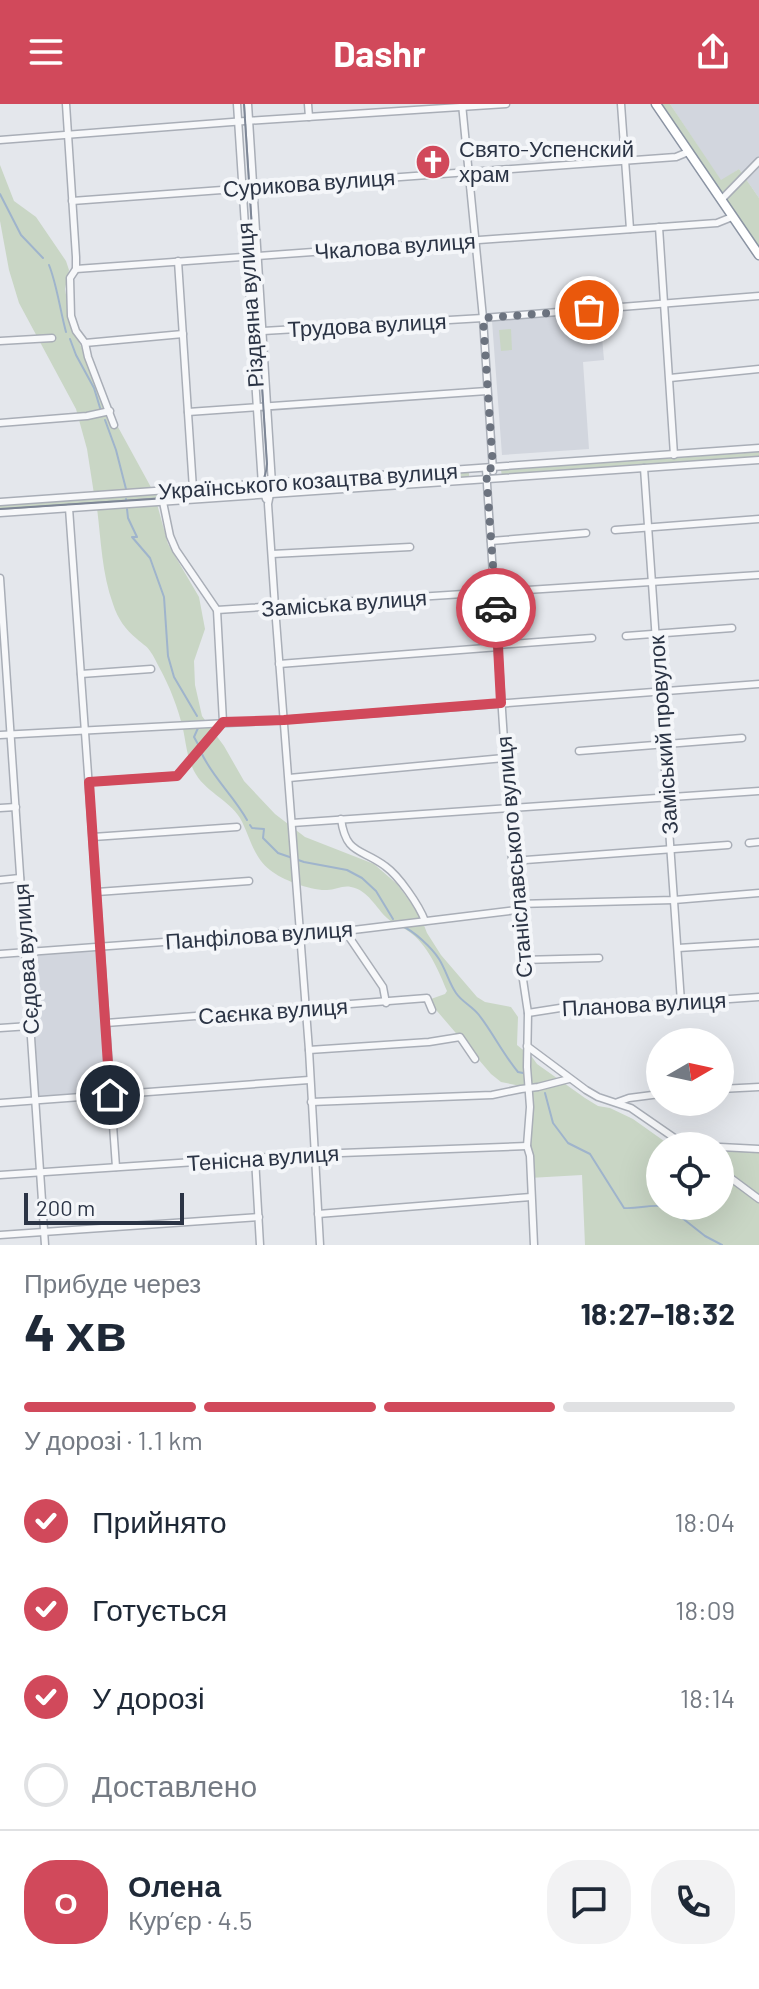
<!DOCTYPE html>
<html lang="uk">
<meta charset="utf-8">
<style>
body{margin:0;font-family:Barlow,sans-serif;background:#f2f2f3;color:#1f2937;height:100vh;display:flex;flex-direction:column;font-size:30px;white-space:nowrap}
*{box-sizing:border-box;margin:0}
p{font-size:26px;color:#747a83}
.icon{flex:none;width:44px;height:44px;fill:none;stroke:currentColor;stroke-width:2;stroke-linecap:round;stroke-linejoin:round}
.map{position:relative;height:1141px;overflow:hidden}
.details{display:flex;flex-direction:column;background:#fff;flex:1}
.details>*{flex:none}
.needle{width:52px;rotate:81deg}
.tools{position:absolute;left:646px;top:924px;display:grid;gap:16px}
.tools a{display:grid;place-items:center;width:88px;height:88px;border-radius:50%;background:#fff;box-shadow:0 8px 32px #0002;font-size:40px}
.scale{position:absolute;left:24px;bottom:20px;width:160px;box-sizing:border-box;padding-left:8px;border:4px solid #2b3445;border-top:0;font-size:22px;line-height:28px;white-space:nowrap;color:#2b3445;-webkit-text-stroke:6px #f4f6f9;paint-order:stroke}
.pin{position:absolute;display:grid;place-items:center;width:68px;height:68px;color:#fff;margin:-34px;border:4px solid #fff;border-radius:50%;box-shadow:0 2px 8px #0007}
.courier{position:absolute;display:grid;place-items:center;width:80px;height:80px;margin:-40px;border:6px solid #d1495b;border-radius:50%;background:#fff;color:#222;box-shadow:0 2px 10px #0007}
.headline em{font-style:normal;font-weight:700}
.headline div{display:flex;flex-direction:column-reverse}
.headline{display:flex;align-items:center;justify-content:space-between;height:136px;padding:0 24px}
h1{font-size:52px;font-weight:700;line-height:60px}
.bar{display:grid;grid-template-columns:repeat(4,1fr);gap:12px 8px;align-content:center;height:96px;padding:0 24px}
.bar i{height:10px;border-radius:6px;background:#e0e1e3}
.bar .current{background:#d1495b}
.bar p{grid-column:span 4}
.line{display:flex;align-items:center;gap:20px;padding:0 24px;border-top:2px solid #e0e1e3}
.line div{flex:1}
.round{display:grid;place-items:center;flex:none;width:84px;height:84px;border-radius:32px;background:#f2f2f3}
ol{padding:0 24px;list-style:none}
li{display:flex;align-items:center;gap:24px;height:88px}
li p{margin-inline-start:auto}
li .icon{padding:8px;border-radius:50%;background:#d1495b;color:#fff;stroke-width:4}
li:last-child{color:#747a83}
li i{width:44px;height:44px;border:4px solid #e0e1e3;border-radius:50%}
header{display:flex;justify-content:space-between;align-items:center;height:104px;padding:0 24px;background:#d1495b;color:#fff;font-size:36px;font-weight:700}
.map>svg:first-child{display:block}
</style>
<header><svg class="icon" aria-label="menu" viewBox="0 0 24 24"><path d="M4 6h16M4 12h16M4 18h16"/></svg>Dashr<svg class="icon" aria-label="share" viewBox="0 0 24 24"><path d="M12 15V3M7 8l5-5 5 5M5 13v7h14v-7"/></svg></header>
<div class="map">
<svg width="759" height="1141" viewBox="0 0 759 1141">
<rect width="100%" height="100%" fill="#e4e7ec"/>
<!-- built -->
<g fill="#d2d6de">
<polygon points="670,0 759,0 759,94 739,65 721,77"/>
<polygon points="600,209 604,256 583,258 589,345 502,351 492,217"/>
<polygon points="99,845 108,989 37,995 27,850"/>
</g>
<!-- green -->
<g fill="#c9d6c5">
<polygon points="662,0 670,0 721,76 739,65 759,94 759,143"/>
<polygon points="0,61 14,97 36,113 66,157 69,166 65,185 71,220 89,260 105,304 118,323 153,387 94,390 87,345 76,305 19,199 9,166 0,117"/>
<polygon points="511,225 512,246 501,247 499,226"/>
<polygon points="759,348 759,354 502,373 501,366"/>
<polygon points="469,368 469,375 280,389 280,381"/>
<polygon points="239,384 239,391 0,407 0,400"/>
<path d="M 157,400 L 168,440 L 199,493 L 205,525 L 194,557 L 195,581 L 202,612 L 224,642 L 244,677 L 275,710 L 305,733 L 374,760 L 397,780 L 420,811 L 427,829 L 441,851 L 477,893 L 485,898 L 511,903 L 518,913 L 517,941 L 532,953 L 537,960 L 585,994 L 598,1002 L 610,1004 L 633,1015 L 671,1042 L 660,1042 L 660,1102 L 720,1102 L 720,1045 L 759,1048 L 759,1141 L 585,1141 L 582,1071 L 529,1074 L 530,989 L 526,983 L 501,978 L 491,970 L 431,900 L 431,895 L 445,890 L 447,887 C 439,867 427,839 408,827 C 401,822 393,820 387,814 C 376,804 368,786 351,783 C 343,781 335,786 327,786 C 312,787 282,776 270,766 C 253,753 250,732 240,714 C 228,695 204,687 194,667 C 187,654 186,639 183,625 C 178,604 170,583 159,563 C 156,558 154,552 150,547 C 147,542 141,539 137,535 C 125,525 118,515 113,500 C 102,470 101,436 97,404 Z"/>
</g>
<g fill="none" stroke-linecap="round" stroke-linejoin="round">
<!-- stream -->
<g stroke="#9fb4cc" stroke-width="2">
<polyline points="0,90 21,131 43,154"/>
<path d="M 49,161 C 57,181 60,206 66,228"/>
<polyline points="70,235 76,251 94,284 101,307"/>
<polyline points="105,316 116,346 126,385"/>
<polyline points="126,395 126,396"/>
<polyline points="127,405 128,414 137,433 132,433 150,454 164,493 168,552 174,573 197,612"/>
<polyline points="198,624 194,633 199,642"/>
<path d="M 201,648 C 212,673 234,692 247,716"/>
<polyline points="250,721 252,724 264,725 263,734 278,749 304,758 347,766 362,774 376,787 393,815"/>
<path d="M 402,822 C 414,827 432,844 439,855 C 446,866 449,879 456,889 C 462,898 472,902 479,911 C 493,929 503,950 518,968 L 523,969"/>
<path d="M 545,989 L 553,1019 L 568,1039 L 590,1050 L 624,1104 C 637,1105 647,1101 660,1102"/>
<polyline points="667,1102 705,1132 722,1141"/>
</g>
<defs>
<g id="minor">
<polyline points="66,0 76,153 76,165 70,174 71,212 76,227 85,239 88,253 114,321"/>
<polyline points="237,0 262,381 266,395"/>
<polyline points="248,0 272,380 268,400 275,503 309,946 320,1141"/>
<polyline points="308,0 309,13"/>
<polyline points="462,0 483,214 493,367"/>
<polyline points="621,0 630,125"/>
<polyline points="0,36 245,17 506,0"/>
<polyline points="721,96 759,57"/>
<polyline points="72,97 676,53 688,48"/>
<polyline points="659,123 674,351"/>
<polyline points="178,157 193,385"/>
<polyline points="76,165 717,119 732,113"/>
<polyline points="263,227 483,214 759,192"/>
<polyline points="0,237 52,234"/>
<polyline points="85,239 183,230"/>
<polyline points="670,274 759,265"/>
<polyline points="188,308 487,287"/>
<polyline points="0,319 87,312 110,307"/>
<polyline points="644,364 681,898"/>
<polyline points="486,365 512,757 521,836 522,869 528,909 527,963 530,1003 527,1042 530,1052 534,1141"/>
<polyline points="0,398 759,344"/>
<polyline points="163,398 170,432 176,446 217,506 223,618"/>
<polyline points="69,404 116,1063"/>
<polyline points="0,409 759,356"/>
<polyline points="615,426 759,415"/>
<polyline points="491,437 586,429"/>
<polyline points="272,450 410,443"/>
<polyline points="0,474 45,1141"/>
<polyline points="217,506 759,471"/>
<polyline points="626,532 732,524"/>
<polyline points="498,541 592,534"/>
<polyline points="279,560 499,543"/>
<polyline points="81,570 151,565"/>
<polyline points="0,631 284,616 759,580"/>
<polyline points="579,647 742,634"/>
<polyline points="289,674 504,654"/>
<polyline points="89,678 177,672 223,618"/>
<polyline points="0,704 16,703"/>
<path d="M 341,715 C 346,751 361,744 385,762 C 399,772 419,801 425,817"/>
<polyline points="292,719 759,687"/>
<polyline points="93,733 237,723"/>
<polyline points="749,739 759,738"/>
<polyline points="512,757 728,741"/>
<polyline points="0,776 20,774"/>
<polyline points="97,788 249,777"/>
<polyline points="517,800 674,796 759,789"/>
<polyline points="345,827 383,883 386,899"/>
<polyline points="678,844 759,839"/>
<polyline points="0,850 300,828 345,827 517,806"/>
<polyline points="521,856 599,854"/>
<polyline points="528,909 560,904 599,904 759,893"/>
<polyline points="106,919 427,894 432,906"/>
<polyline points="0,924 30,922"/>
<polyline points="527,942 586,986 598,993 631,1004 686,1042"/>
<polyline points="309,946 429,938 460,933 475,955"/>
<polyline points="720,985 759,983"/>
<polyline points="311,998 492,991 521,985 538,983 569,975"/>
<polyline points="618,998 629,994 660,990"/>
<polyline points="0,999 309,976"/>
<polyline points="694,1042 702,1042"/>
<polyline points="720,1043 759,1045"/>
<polyline points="255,1054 260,1141"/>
<polyline points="720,1066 759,1095"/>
<polyline points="0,1071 314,1050 527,1042"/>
<polyline points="318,1110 531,1093"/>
<polyline points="0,1131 259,1113"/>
</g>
<polyline id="highway" points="656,0 759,151"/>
</defs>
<!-- minor casing -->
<use href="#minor" stroke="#a9aeb7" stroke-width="9"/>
<!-- highway casing -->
<use href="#highway" stroke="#8b94a3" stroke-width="11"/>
<!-- minor -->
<use href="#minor" stroke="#f7f8fa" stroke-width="6"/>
<!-- highway -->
<use href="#highway" stroke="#fff" stroke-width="8"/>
<!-- tram -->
<path stroke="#7d8696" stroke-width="2" d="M 0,405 L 243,389 C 259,385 266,376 267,360 L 244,0"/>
</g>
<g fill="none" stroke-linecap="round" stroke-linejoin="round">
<!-- done -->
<polyline stroke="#6c737f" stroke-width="8" stroke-dasharray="0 14.4" points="496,504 486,365 493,364 483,214 589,206"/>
<!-- route -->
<polyline stroke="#d1495b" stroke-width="10" points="110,991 89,678 177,672 223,618 284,616 501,599 496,504"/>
</g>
<!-- icons -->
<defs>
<symbol id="church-disc" viewBox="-11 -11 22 22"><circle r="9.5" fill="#d1495b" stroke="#f4f6f9"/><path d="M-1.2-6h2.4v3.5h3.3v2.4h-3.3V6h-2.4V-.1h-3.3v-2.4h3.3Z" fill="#fff"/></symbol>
</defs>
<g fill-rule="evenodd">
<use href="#church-disc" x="413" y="38" width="40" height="40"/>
</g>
<g text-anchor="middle" stroke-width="8" stroke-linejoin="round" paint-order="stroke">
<!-- poi labels -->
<g font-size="22" fill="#2b3445" stroke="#f4f6f9" text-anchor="start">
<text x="459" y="53">Свято-Успенский<tspan x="459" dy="25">храм</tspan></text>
</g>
<!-- street labels -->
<g font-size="22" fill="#2b3445" stroke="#f4f6f9">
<text transform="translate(309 79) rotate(-4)" y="8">Сурикова вулиця</text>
<text transform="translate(395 142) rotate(-4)" y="8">Чкалова вулиця</text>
<text transform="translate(250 201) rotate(-94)" y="8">Різдвяна вулиця</text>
<text transform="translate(367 221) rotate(-3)" y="8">Трудова вулиця</text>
<text transform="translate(308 377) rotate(-4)" y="8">Українського козацтва вулиця</text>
<text transform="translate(344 499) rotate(-4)" y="8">Заміська вулиця</text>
<text transform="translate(663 631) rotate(-94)" y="8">Заміський провулок</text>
<text transform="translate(514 753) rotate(-95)" y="8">Станіславського вулиця</text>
<text transform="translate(259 831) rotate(-4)" y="8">Панфілова вулиця</text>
<text transform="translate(26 855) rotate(-94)" y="8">Сєдова вулиця</text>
<text transform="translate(644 900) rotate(-3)" y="8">Планова вулиця</text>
<text transform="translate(273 907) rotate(-4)" y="8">Саєнка вулиця</text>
<text transform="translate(263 1054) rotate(-4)" y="8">Тенісна вулиця</text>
</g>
</g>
</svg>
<div class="tools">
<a><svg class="needle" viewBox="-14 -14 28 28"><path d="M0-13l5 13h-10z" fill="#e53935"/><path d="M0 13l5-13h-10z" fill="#747a83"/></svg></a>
<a><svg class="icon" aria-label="locate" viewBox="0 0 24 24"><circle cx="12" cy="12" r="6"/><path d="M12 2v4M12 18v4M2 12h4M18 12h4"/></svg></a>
</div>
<div class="scale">200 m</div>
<div class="pin" style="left:589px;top:206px;background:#ea580c"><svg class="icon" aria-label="bag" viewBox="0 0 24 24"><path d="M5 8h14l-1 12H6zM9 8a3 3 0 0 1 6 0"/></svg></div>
<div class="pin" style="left:110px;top:991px;background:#1f2937"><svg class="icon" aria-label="home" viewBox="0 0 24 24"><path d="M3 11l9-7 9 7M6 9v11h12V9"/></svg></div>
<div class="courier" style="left:496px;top:504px"><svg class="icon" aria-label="car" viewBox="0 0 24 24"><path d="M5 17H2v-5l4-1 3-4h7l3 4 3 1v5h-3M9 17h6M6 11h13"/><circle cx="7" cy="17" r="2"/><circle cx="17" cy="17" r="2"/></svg></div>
</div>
<section class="details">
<div class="headline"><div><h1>4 хв</h1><p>Прибуде через</p></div><em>18:27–18:32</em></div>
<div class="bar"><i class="current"></i><i class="current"></i><i class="current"></i><i></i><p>У дорозі · 1.1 km</p></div>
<ol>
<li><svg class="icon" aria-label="check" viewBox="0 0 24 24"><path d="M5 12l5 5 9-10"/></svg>Прийнято<p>18:04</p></li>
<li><svg class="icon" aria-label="check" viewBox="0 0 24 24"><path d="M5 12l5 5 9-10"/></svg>Готується<p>18:09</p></li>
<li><svg class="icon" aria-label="check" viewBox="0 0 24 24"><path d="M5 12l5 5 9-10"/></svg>У дорозі<p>18:14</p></li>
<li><i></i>Доставлено</li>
</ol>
<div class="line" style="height:144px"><b class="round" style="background:#d1495b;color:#fff">О</b><div><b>Олена</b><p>Кур’єр · 4.5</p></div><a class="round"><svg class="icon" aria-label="chat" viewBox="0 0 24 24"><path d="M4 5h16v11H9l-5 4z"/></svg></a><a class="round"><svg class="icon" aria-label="phone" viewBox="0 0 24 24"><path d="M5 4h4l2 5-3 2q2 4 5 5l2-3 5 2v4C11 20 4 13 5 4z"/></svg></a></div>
</section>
